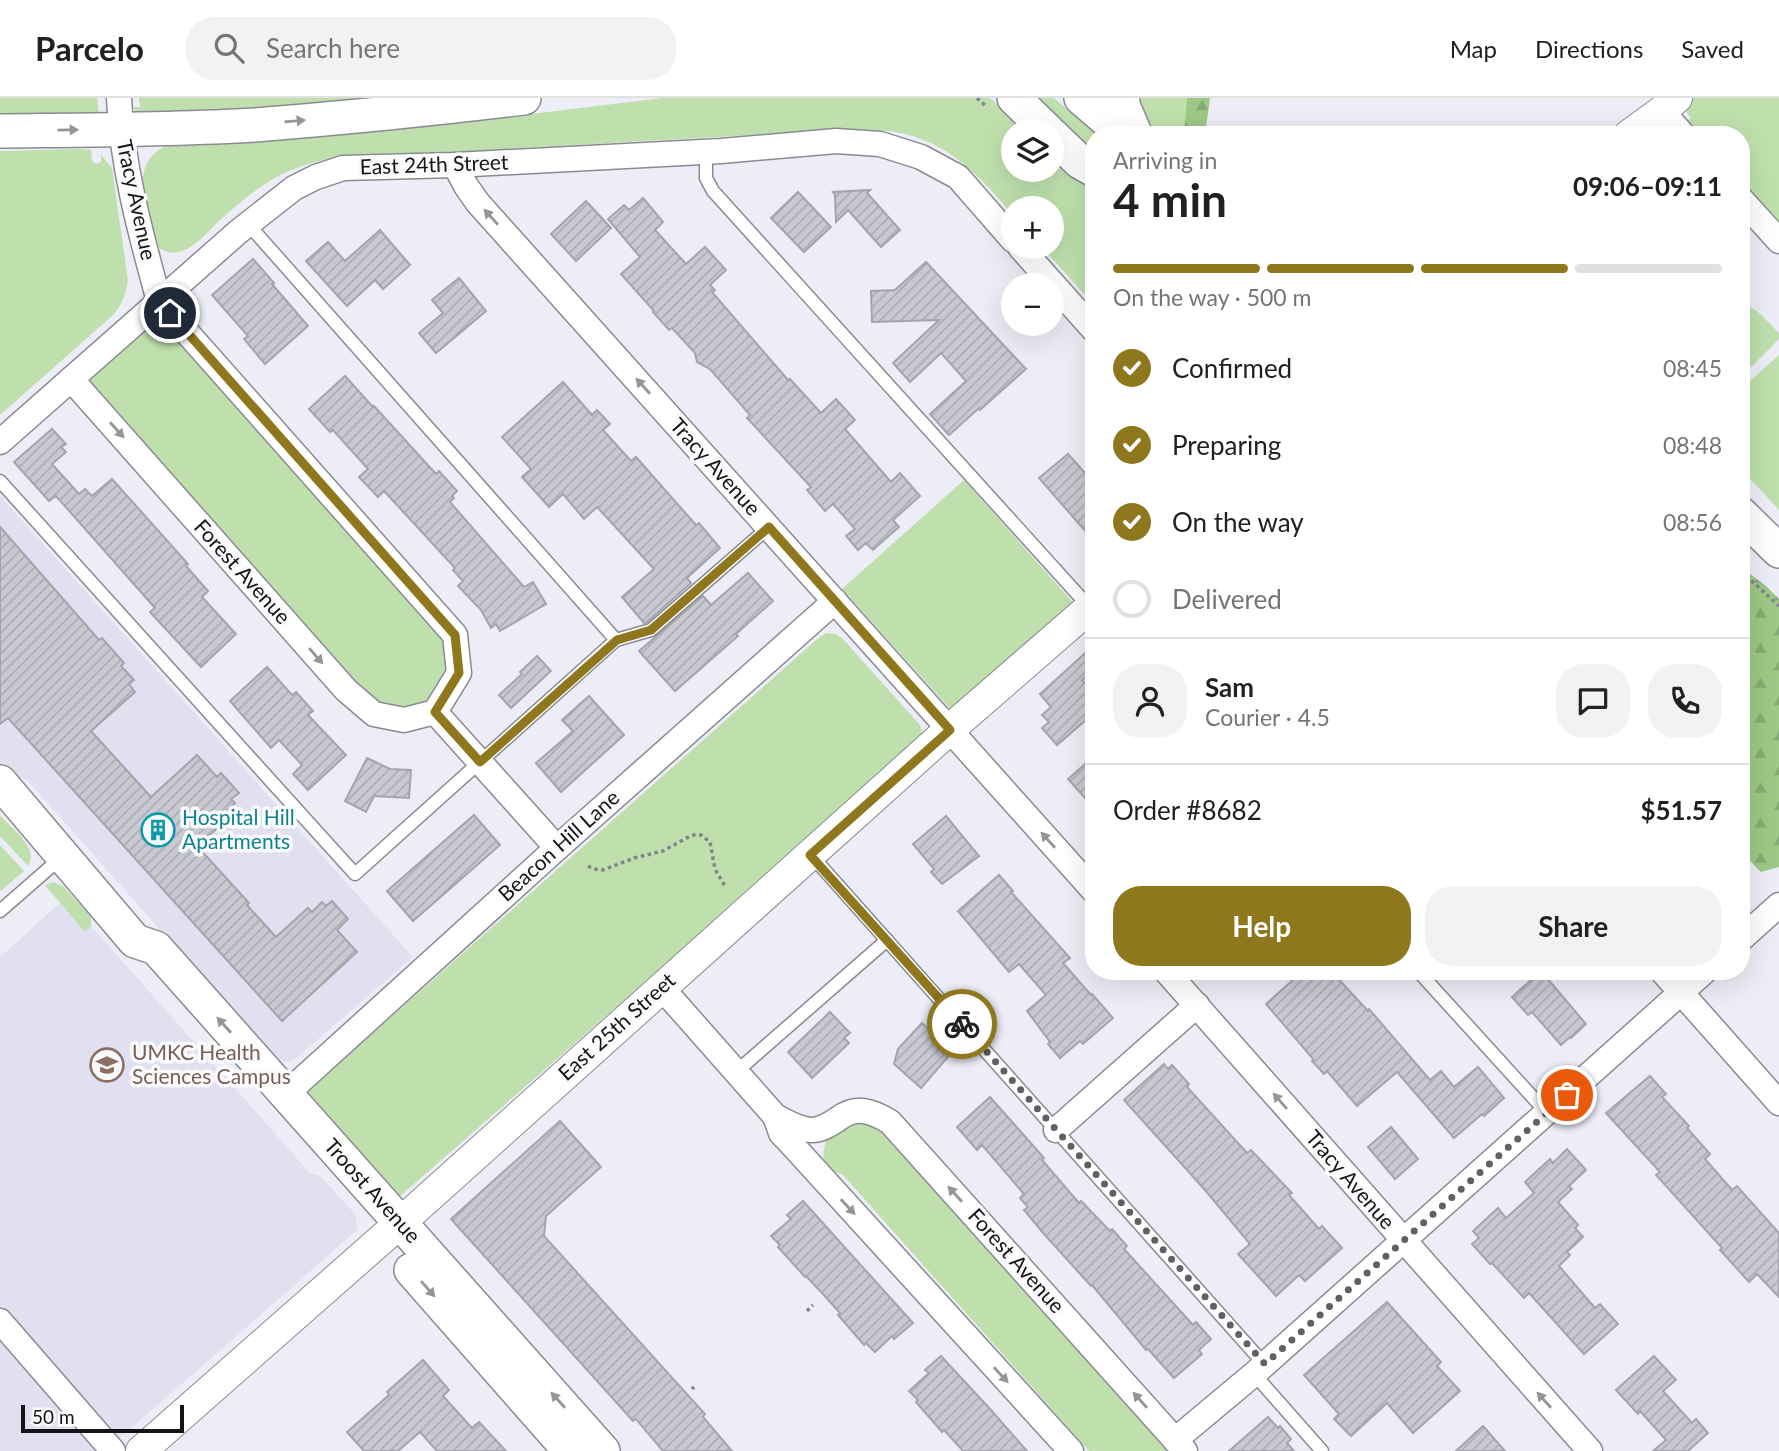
<!DOCTYPE html>
<meta charset="utf-8">
<style>
body{margin:0;font-family:Lato,sans-serif;background:#f2f2f2;color:#202124;height:100vh;display:flex;flex-direction:column;font-size:26px;white-space:nowrap}
*{box-sizing:border-box;margin:0}
p{font-size:23px;color:#757577}
.icon{flex:none;width:38px;height:38px;fill:none;stroke:currentColor;stroke-width:2;stroke-linecap:round;stroke-linejoin:round}
.map{position:relative;flex:1;overflow:hidden}
.side{position:absolute;left:1085px;top:28px;width:665px;height:854px;display:flex;flex-direction:column;background:#fff;border-radius:28px;box-shadow:0 7px 28px #0002}
.side>*{flex:none}
.controls{position:absolute;left:1001px;top:21px;display:grid;gap:14px}
.controls a{display:grid;place-items:center;width:63px;height:63px;border-radius:50%;background:#fff;box-shadow:0 7px 28px #0002;font-size:35px}
.scale{position:absolute;left:21px;bottom:18px;width:163px;box-sizing:border-box;padding-left:7px;border:4px solid #141417;border-top:0;font-size:19px;line-height:24px;white-space:nowrap;color:#141417;-webkit-text-stroke:5px #fbfbfd;paint-order:stroke}
.pin{position:absolute;display:grid;place-items:center;width:60px;height:60px;color:#fff;margin:-30px;border:4px solid #fff;border-radius:50%;box-shadow:0 2px 7px #0007}
.courier{position:absolute;display:grid;place-items:center;width:70px;height:70px;margin:-35px;border:5px solid #8e771c;border-radius:50%;background:#fff;color:#222;box-shadow:0 2px 9px #0007}
.head em{font-style:normal;font-weight:700}
.head div{display:flex;flex-direction:column-reverse}
.head{display:flex;align-items:center;justify-content:space-between;height:119px;padding:0 28px}
h1{font-size:46px;font-weight:700;line-height:52px}
.bar{display:grid;grid-template-columns:repeat(4,1fr);gap:10px 7px;align-content:center;height:84px;padding:0 28px}
.bar i{height:9px;border-radius:5px;background:#e0e0e0}
.bar .active{background:#8e771c}
.bar p{grid-column:span 4}
.line{display:flex;align-items:center;gap:18px;padding:0 28px;border-top:2px solid #e0e0e0}
.line div{flex:1}
.round{display:grid;place-items:center;flex:none;width:74px;height:74px;border-radius:28px;background:#f2f2f2}
ol{padding:0 28px;list-style:none}
li{display:flex;align-items:center;gap:21px;height:77px}
li p{margin-inline-start:auto}
li .icon{padding:7px;border-radius:50%;background:#8e771c;color:#fff;stroke-width:4}
li:last-child{color:#757577}
li i{width:38px;height:38px;border:4px solid #e0e0e0;border-radius:50%}
.action{display:flex;gap:14px;margin-top:auto;padding:14px 28px}
.action a{flex:1;height:80px;border-radius:28px;background:#8e771c;color:#fff;font-size:28px;font-weight:700;line-height:80px;text-align:center}
.action a+a{background:#f2f2f2;color:#202124}
header{display:flex;align-items:center;gap:42px;box-sizing:border-box;height:98px;padding:0 35px;background:#fff;border-bottom:2px solid #e0e0e0}
header strong{font-size:33px}
nav{display:flex;gap:38px;margin-inline-start:auto;font-size:24px}
.search{width:490px;height:63px;background:#f2f2f2;display:flex;align-items:center;gap:18px;box-sizing:border-box;padding:0 24px;border-radius:28px;color:#757577;font-size:26px}
.map>svg:first-child{display:block}
</style>
<header>
<strong>Parcelo</strong>
<div class="search"><svg class="icon" aria-label="search" viewBox="0 0 24 24"><circle cx="10" cy="10" r="6"/><path d="M15 15l6 6"/></svg>Search here</div>
<nav><a>Map</a><a>Directions</a><a>Saved</a></nav>
</header>
<div class="map">
<svg width="1779" height="1353" viewBox="0 0 1779 1353">
<defs>
<pattern id="forest-firs" width="22" height="20" patternUnits="userSpaceOnUse" patternTransform="scale(1.75)"><rect width="22" height="20" fill="#9dc885"/><path d="M5 1l3.5 6h-7zM16 11l3.5 6h-7z" fill="#86ab72"/></pattern>
<pattern id="building-hatch" width="6" height="6" patternUnits="userSpaceOnUse" patternTransform="scale(1.75)"><rect width="6" height="6" fill="#c9c9d2"/><path d="M-1 1l2-2M0 6l6-6M5 7l2-2" fill="none" stroke="#acacb4"/></pattern>
</defs>
<rect width="100%" height="100%" fill="#ededf7"/>
<!-- built -->
<g fill="#e0e0f1">
<polygon points="0,398 413,859 294,962 285,964 274,960 35,691 27,682 10,675 0,663"/>
<polygon points="70,796 91,819 91,828 310,1075 320,1078 356,1117 357,1129 356,1133 105,1353 0,1353 0,859"/>
</g>
<!-- green -->
<g fill="#bfe0ad">
<polygon points="0,0 97,0 99,16 0,23"/>
<polygon points="139,0 395,0 271,10 138,16 133,9 140,9"/>
<path d="M 663,0 L 990,0 L 1027,33 L 1013,33 L 1013,72 L 1052,72 L 1052,55 L 1094,88 L 1094,207 L 1042,149 L 1052,149 L 1052,110 L 1013,110 L 1013,117 C 979,78 949,43 895,34 C 877,31 858,32 840,32 L 328,61 C 278,72 258,89 220,122 C 209,132 197,148 182,153 C 168,158 158,151 150,140 C 145,104 127,58 175,45 L 523,17 Z"/>
<polygon points="1033,0 1054,0 1097,37 1094,37 1094,52"/>
<polygon points="1127,0 1187,0 1184,35 1191,37 1146,37"/>
<path d="M 1692,0 L 1779,0 L 1779,130 L 1741,89 L 1741,37 L 1693,37 L 1686,24 L 1691,20 C 1684,12 1684,7 1692,0 Z"/>
<path d="M 80,51 L 91,52 L 92,63 L 96,66 L 101,64 L 101,57 L 112,70 L 128,182 C 126,196 122,207 112,218 L 0,317 L 0,53 Z"/>
<polygon points="1741,204 1757,213 1779,235 1779,241 1751,269 1741,269"/>
<polygon points="159,213 442,530 452,554 443,593 411,615 378,611 83,283"/>
<polygon points="1779,257 1779,412 1741,371 1741,291"/>
<polygon points="964,382 1076,508 955,616 842,491"/>
<polygon points="826,535 835,536 842,540 920,627 923,636 919,644 399,1099 307,999 310,991 816,542"/>
<path d="M 0,717 C 11,730 40,750 28,768 L 0,738 Z"/>
<polygon points="0,747 24,773 2,792 0,792"/>
<polygon points="53,784 63,788 91,819 91,828 85,834 45,787"/>
<path d="M 858,1022 L 878,1026 L 1171,1353 L 1089,1353 L 843,1077 C 840,1075 836,1075 832,1073 C 820,1066 823,1051 827,1040 Z"/>
</g>
<!-- forest -->
<g fill="url(#forest-firs)">
<polygon points="1187,0 1210,0 1205,37 1184,35"/>
<polygon points="1741,469 1766,488 1779,501 1779,769 1761,774 1741,754"/>
</g>
<!-- building -->
<g fill="url(#building-hatch)" stroke="#a3a4ad" stroke-width="2">
<polygon points="870,92 867,95 900,132 881,149 848,112 836,124 835,97 833,94"/>
<polygon points="798,94 831,129 804,154 771,120"/>
<polygon points="643,100 663,124 655,132 686,166 705,149 726,172 710,187 715,192 712,194 788,282 790,281 821,315 836,301 855,322 845,331 891,384 900,375 920,398 893,422 899,429 873,452 866,445 858,452 846,438 855,431 833,406 825,413 807,392 811,389 747,320 750,317 710,271 697,264 695,255 672,230 669,232 653,214 654,213 621,176 640,159 608,121 624,107 629,112"/>
<polygon points="586,103 611,130 576,163 551,136"/>
<polygon points="380,132 410,167 383,191 375,182 347,208 306,163 328,144 345,163"/>
<polygon points="253,161 274,185 272,186 308,228 265,266 244,241 248,238 212,197"/>
<polygon points="926,164 1026,271 980,312 979,310 949,337 930,316 966,283 941,255 910,284 893,265 939,222 872,224 871,193 895,192"/>
<polygon points="459,180 486,213 436,255 419,235 443,215 432,202"/>
<polygon points="345,278 373,309 374,308 436,376 439,373 457,393 452,398 454,400 450,404 524,489 533,484 546,506 500,533 496,526 491,530 481,512 458,488 463,483 453,472 455,470 384,393 378,399 359,379 368,371 333,332 330,334 309,311"/>
<polygon points="563,284 592,317 597,312 610,326 603,332 631,363 636,359 696,427 699,425 720,450 687,480 691,485 647,524 644,525 622,499 654,471 597,409 584,421 563,396 549,409 522,379 531,371 502,339"/>
<polygon points="52,331 66,346 61,349 66,354 52,366 79,396 85,391 92,398 112,381 188,466 186,468 208,493 202,499 236,536 201,569 150,514 155,510 56,398 49,403 14,364"/>
<polygon points="1068,356 1094,385 1094,443 1039,380"/>
<polygon points="0,429 99,542 102,540 124,565 121,568 134,582 129,586 135,594 91,633 151,699 197,657 217,679 221,675 239,695 231,701 235,705 224,715 229,720 197,748 249,805 247,807 276,839 308,810 312,814 322,804 326,808 332,803 348,821 337,832 357,854 282,923 8,620 0,626"/>
<polygon points="748,475 773,503 736,536 738,538 675,593 639,553 703,498 711,507"/>
<polygon points="1094,547 1094,572 1082,582 1094,595 1094,615 1057,647 1042,630 1049,624 1042,617 1051,609 1040,596"/>
<polygon points="537,558 551,573 511,610 499,597 522,576 520,574"/>
<polygon points="267,569 292,597 296,594 313,613 308,617 346,657 308,692 293,676 302,667 279,642 271,650 230,603"/>
<polygon points="589,598 624,637 561,694 536,665 573,633 562,622"/>
<polygon points="1094,658 1094,710 1068,681"/>
<polygon points="367,660 390,671 411,672 409,700 374,698 366,714 345,703"/>
<polygon points="474,717 500,747 413,823 387,793"/>
<polygon points="946,718 979,758 942,786 931,774 934,771 913,746"/>
<polygon points="999,777 1013,793 1011,794 1070,860 1063,865 1091,897 1092,896 1113,920 1083,946 1080,943 1060,960 1048,946 1050,944 1027,913 1046,897 1019,866 1009,874 958,813"/>
<polygon points="1303,873 1331,873 1368,913 1369,911 1430,982 1441,973 1454,989 1478,969 1504,1000 1484,1018 1482,1016 1454,1040 1397,974 1357,1008 1327,973 1324,976 1312,963 1314,962 1266,906"/>
<polygon points="1541,873 1586,926 1571,940 1570,939 1561,947 1532,914 1528,917 1512,899"/>
<polygon points="830,914 850,935 844,940 849,945 812,980 788,954"/>
<polygon points="922,925 953,953 921,990 894,966 898,951"/>
<polygon points="1164,966 1168,971 1172,967 1189,986 1187,989 1247,1055 1251,1052 1292,1095 1289,1097 1319,1131 1322,1128 1342,1150 1305,1183 1299,1177 1276,1198 1238,1156 1250,1146 1205,1092 1124,1002"/>
<polygon points="1650,978 1666,996 1662,999 1689,1028 1687,1030 1710,1056 1705,1061 1732,1092 1737,1088 1779,1135 1779,1199 1757,1176 1749,1184 1720,1152 1722,1150 1656,1077 1660,1074 1606,1015"/>
<polygon points="990,999 1044,1060 1042,1062 1079,1105 1081,1103 1110,1133 1112,1131 1127,1148 1124,1151 1164,1195 1193,1227 1196,1224 1211,1241 1199,1252 1202,1256 1174,1280 1148,1251 1146,1252 1092,1187 1091,1188 1044,1136 1024,1112 1028,1109 1020,1100 1024,1096 982,1047 977,1052 957,1029"/>
<polygon points="560,1023 601,1069 546,1118 544,1138 705,1316 703,1319 732,1353 663,1353 636,1321 633,1323 451,1121"/>
<polygon points="1391,1029 1418,1061 1395,1081 1368,1049"/>
<polygon points="1567,1051 1586,1072 1569,1088 1572,1091 1558,1104 1578,1127 1575,1130 1583,1139 1567,1154 1570,1157 1559,1168 1595,1210 1600,1206 1618,1226 1584,1256 1529,1195 1524,1200 1492,1165 1490,1166 1472,1146 1479,1140 1473,1133 1498,1110 1506,1120 1534,1095 1525,1084 1550,1061 1553,1065"/>
<polygon points="803,1103 913,1225 894,1241 892,1238 875,1254 866,1245 864,1247 838,1217 840,1215 822,1195 806,1178 805,1179 778,1149 780,1147 771,1138 791,1121 787,1117"/>
<polygon points="1387,1204 1441,1264 1437,1268 1460,1293 1413,1335 1387,1305 1351,1338 1334,1321 1339,1316 1304,1277"/>
<polygon points="941,1258 991,1312 1027,1353 963,1353 944,1332 942,1334 916,1304 918,1302 909,1293 929,1275 925,1272"/>
<polygon points="1654,1258 1676,1282 1663,1293 1692,1325 1696,1321 1708,1335 1688,1353 1653,1353 1666,1342 1640,1313 1638,1316 1616,1292"/>
<polygon points="423,1262 449,1292 443,1298 472,1330 479,1324 506,1353 437,1353 420,1334 398,1353 364,1353 347,1334 389,1297 387,1294"/>
<polygon points="1268,1319 1278,1330 1280,1328 1291,1341 1287,1345 1294,1353 1229,1353"/>
<polygon points="1483,1328 1505,1353 1456,1353"/>
</g>
<g fill="none" stroke-linecap="round" stroke-linejoin="round">
<defs>
<g id="service">
<polyline points="706,54 706,80 713,93 1091,511"/>
<polyline points="0,383 355,776 616,542 248,126"/>
<polyline points="616,542 651,532 769,429"/>
<polyline points="811,757 1265,1267"/>
<polyline points="0,813 63,758"/>
<polyline points="1418,873 1547,1015"/>
<polyline points="736,974 887,842"/>
<polyline points="1254,1276 1322,1353"/>
</g>
<g id="minor">
<polyline points="1662,13 1683,37"/>
<polyline points="455,67 466,88 478,105 1094,793"/>
<polyline points="1741,101 1779,143"/>
<polyline points="1020,149 1094,232"/>
<path d="M 71,281 L 346,592 L 374,616 L 404,622 L 435,614 L 459,575 L 455,537 L 159,203 C 141,137 122,69 119,0"/>
<polyline points="0,344 238,134 294,90 316,79 343,70 455,67 721,53 836,43 880,46 921,59 958,79 1013,142"/>
<polyline points="435,614 557,750"/>
<polyline points="1741,841 1779,807"/>
<polyline points="1166,873 1590,1353"/>
<polyline points="1662,873 1779,1005"/>
<path d="M 661,889 L 775,1018 C 787,1024 799,1032 812,1032 C 822,1032 830,1026 838,1021 C 856,1007 872,1013 890,1024 L 1185,1353"/>
<polyline points="286,996 557,750 835,503"/>
<polyline points="775,1018 781,1035 796,1051 1071,1353"/>
<polyline points="1056,1032 1197,907"/>
<polyline points="0,1223 113,1353"/>
<polyline points="1175,1342 1254,1276 1705,873"/>
</g>
<g id="tertiary">
<polyline points="1629,37 1662,13 1677,0"/>
<polyline points="141,1353 400,1125 949,632 1094,506"/>
</g>
<g id="secondary">
<polyline points="1014,0 1048,33"/>
<polyline points="1081,0 1124,37"/>
<path d="M 0,33 C 85,32 170,32 255,27 C 344,20 434,11 524,0"/>
<polyline points="1052,37 1080,64 1094,72"/>
<polyline points="1741,416 1779,453"/>
<polyline points="0,684 135,843 156,850 603,1353"/>
<polyline points="411,1172 570,1353"/>
</g>
<polyline id="motorway" points="1120,0 1121,9 1133,37"/>
</defs>
<!-- service casing -->
<use href="#service" stroke="#8a8a93" stroke-width="15"/>
<!-- minor casing -->
<use href="#minor" stroke="#8a8a93" stroke-width="27"/>
<!-- tertiary casing -->
<use href="#tertiary" stroke="#8a8a93" stroke-width="32"/>
<!-- secondary casing -->
<use href="#secondary" stroke="#8a8a93" stroke-width="36"/>
<!-- motorway casing -->
<use href="#motorway" stroke="#8a8a93" stroke-width="41"/>
<!-- path -->
<g stroke="#83838a" stroke-width="3.5" stroke-dasharray="3.5 3.5" stroke-linecap="butt">
<polyline points="977,0 987,9"/>
<polyline points="1741,473 1779,508"/>
<polyline points="588,768 594,771 603,772 634,760 663,753 692,737 701,737 710,744 715,771 725,788"/>
<polyline points="807,1213 813,1207"/>
<polyline points="692,1291 694,1289"/>
</g>
<!-- service -->
<use href="#service" stroke="#fff" stroke-width="12"/>
<!-- minor -->
<use href="#minor" stroke="#fff" stroke-width="24"/>
<!-- tertiary -->
<use href="#tertiary" stroke="#fff" stroke-width="30"/>
<!-- secondary -->
<use href="#secondary" stroke="#fff" stroke-width="33"/>
<!-- motorway -->
<use href="#motorway" stroke="#fff" stroke-width="38"/>
</g>
<!-- one-way arrows -->
<defs><path id="oneway-solid" d="M-6-.8H1V-3.2L6.5 0L1 3.2V.8H-6Z" transform="scale(1.75)"/></defs>
<g fill="#959597">
<use href="#oneway-solid" transform="translate(295 23) rotate(-5)"/>
<use href="#oneway-solid" transform="translate(68 32) rotate(-1)"/>
<use href="#oneway-solid" transform="translate(491 119) rotate(-132)"/>
<use href="#oneway-solid" transform="translate(643 288) rotate(-132)"/>
<use href="#oneway-solid" transform="translate(117 332) rotate(48)"/>
<use href="#oneway-solid" transform="translate(316 558) rotate(49)"/>
<use href="#oneway-solid" transform="translate(1048 742) rotate(-132)"/>
<use href="#oneway-solid" transform="translate(224 927) rotate(-132)"/>
<use href="#oneway-solid" transform="translate(1280 1003) rotate(-131)"/>
<use href="#oneway-solid" transform="translate(955 1096) rotate(-132)"/>
<use href="#oneway-solid" transform="translate(848 1109) rotate(47)"/>
<use href="#oneway-solid" transform="translate(428 1191) rotate(49)"/>
<use href="#oneway-solid" transform="translate(1001 1277) rotate(47)"/>
<use href="#oneway-solid" transform="translate(558 1302) rotate(-132)"/>
<use href="#oneway-solid" transform="translate(1140 1302) rotate(-132)"/>
<use href="#oneway-solid" transform="translate(1544 1302) rotate(-132)"/>
</g>
<g fill="none" stroke-linecap="round" stroke-linejoin="round">
<!-- done -->
<polyline stroke="#606065" stroke-width="7" stroke-dasharray="0 12.6" points="962,926 1265,1266 1567,997"/>
<!-- route -->
<polyline stroke="#8e771c" stroke-width="9" points="170,215 455,537 459,575 435,614 480,664 617,542 651,532 769,429 950,632 810,757 962,926"/>
</g>
<!-- icons -->
<defs>
<symbol id="building-ring" viewBox="-11 -11 22 22"><circle r="9.5" fill="#fbfbfd" stroke="#0f9aa8" stroke-width="1.5"/><path d="M-4-6H4V6H1V3H-1V6H-4ZM-2.5-4.3h1.7v1.8h-1.7ZM.8-4.3h1.7v1.8H.8ZM-2.5-1h1.7V.8h-1.7ZM.8-1h1.7V.8H.8Z" fill="#0f9aa8"/></symbol>
<symbol id="university-ring" viewBox="-11 -11 22 22"><circle r="9.5" fill="#fbfbfd" stroke="#8d6e63" stroke-width="1.5"/><path d="M0-5L7-2L0 1L-7-2ZM-4 1L0 2.5L4 1V4Q0 6-4 4Z" fill="#8d6e63"/></symbol>
</defs>
<g fill-rule="evenodd">
<use href="#building-ring" x="139" y="713" width="38" height="38"/>
<use href="#university-ring" x="88" y="948" width="38" height="38"/>
</g>
<g text-anchor="middle" stroke-width="7" stroke-linejoin="round" paint-order="stroke">
<!-- street labels -->
<g font-size="21" fill="#141417" stroke="#fbfbfd">
<text transform="translate(434 67) rotate(-2)" y="7">East 24th Street</text>
<text transform="translate(136 102) rotate(78)" y="7">Tracy Avenue</text>
<text transform="translate(715 369) rotate(48)" y="7">Tracy Avenue</text>
<text transform="translate(242 474) rotate(48)" y="7">Forest Avenue</text>
<text transform="translate(559 748) rotate(-42)" y="7">Beacon Hill Lane</text>
<text transform="translate(617 929) rotate(-42)" y="7">East 25th Street</text>
<text transform="translate(1350 1082) rotate(49)" y="7">Tracy Avenue</text>
<text transform="translate(372 1093) rotate(48)" y="7">Troost Avenue</text>
<text transform="translate(1016 1163) rotate(48)" y="7">Forest Avenue</text>
</g>
<!-- culture labels -->
<g font-size="21" fill="#0d838f" stroke="#fbfbfd" text-anchor="start">
<text x="182" y="727">Hospital Hill<tspan x="182" dy="24">Apartments</tspan></text>
</g>
<!-- education labels -->
<g font-size="21" fill="#785e54" stroke="#fbfbfd" text-anchor="start">
<text x="132" y="962">UMKC Health<tspan x="132" dy="24">Sciences Campus</tspan></text>
</g>
</g>
</svg>
<div class="controls">
<a><svg class="icon" aria-label="layers" viewBox="0 0 24 24"><path d="M12 4l9 5-9 5-9-5zM3 14l9 5 9-5"/></svg></a>
<a>+</a>
<a>−</a>
</div>
<div class="scale">50 m</div>
<div class="pin" style="left:1567px;top:997px;background:#ea580c"><svg class="icon" aria-label="bag" viewBox="0 0 24 24"><path d="M5 8h14l-1 12H6zM9 8a3 3 0 0 1 6 0"/></svg></div>
<div class="pin" style="left:170px;top:215px;background:#1f2937"><svg class="icon" aria-label="home" viewBox="0 0 24 24"><path d="M3 11l9-7 9 7M6 9v11h12V9"/></svg></div>
<div class="courier" style="left:962px;top:926px"><svg class="icon" aria-label="bike" viewBox="0 0 24 24"><circle cx="6" cy="16" r="4"/><circle cx="18" cy="16" r="4"/><path d="M6 16l4-8h5l3 8M10 8l3 8H6M13 5h3"/></svg></div>
<section class="side">
<div class="head"><div><h1>4 min</h1><p>Arriving in</p></div><em>09:06–09:11</em></div>
<div class="bar"><i class="active"></i><i class="active"></i><i class="active"></i><i></i><p>On the way · 500 m</p></div>
<ol>
<li><svg class="icon" aria-label="check" viewBox="0 0 24 24"><path d="M5 12l5 5 9-10"/></svg>Confirmed<p>08:45</p></li>
<li><svg class="icon" aria-label="check" viewBox="0 0 24 24"><path d="M5 12l5 5 9-10"/></svg>Preparing<p>08:48</p></li>
<li><svg class="icon" aria-label="check" viewBox="0 0 24 24"><path d="M5 12l5 5 9-10"/></svg>On the way<p>08:56</p></li>
<li><i></i>Delivered</li>
</ol>
<div class="line" style="height:126px"><a class="round"><svg class="icon" aria-label="person" viewBox="0 0 24 24"><circle cx="12" cy="8" r="4"/><path d="M4 21q1-7 8-7t8 7"/></svg></a><div><b>Sam</b><p>Courier · 4.5</p></div><a class="round"><svg class="icon" aria-label="chat" viewBox="0 0 24 24"><path d="M4 5h16v11H9l-5 4z"/></svg></a><a class="round"><svg class="icon" aria-label="phone" viewBox="0 0 24 24"><path d="M5 4h4l2 5-3 2q2 4 5 5l2-3 5 2v4C11 20 4 13 5 4z"/></svg></a></div>
<div class="line" style="height:91px"><div>Order #8682</div><b>$51.57</b></div>
<div class="action"><a>Help</a><a>Share</a></div>
</section>
</div>
